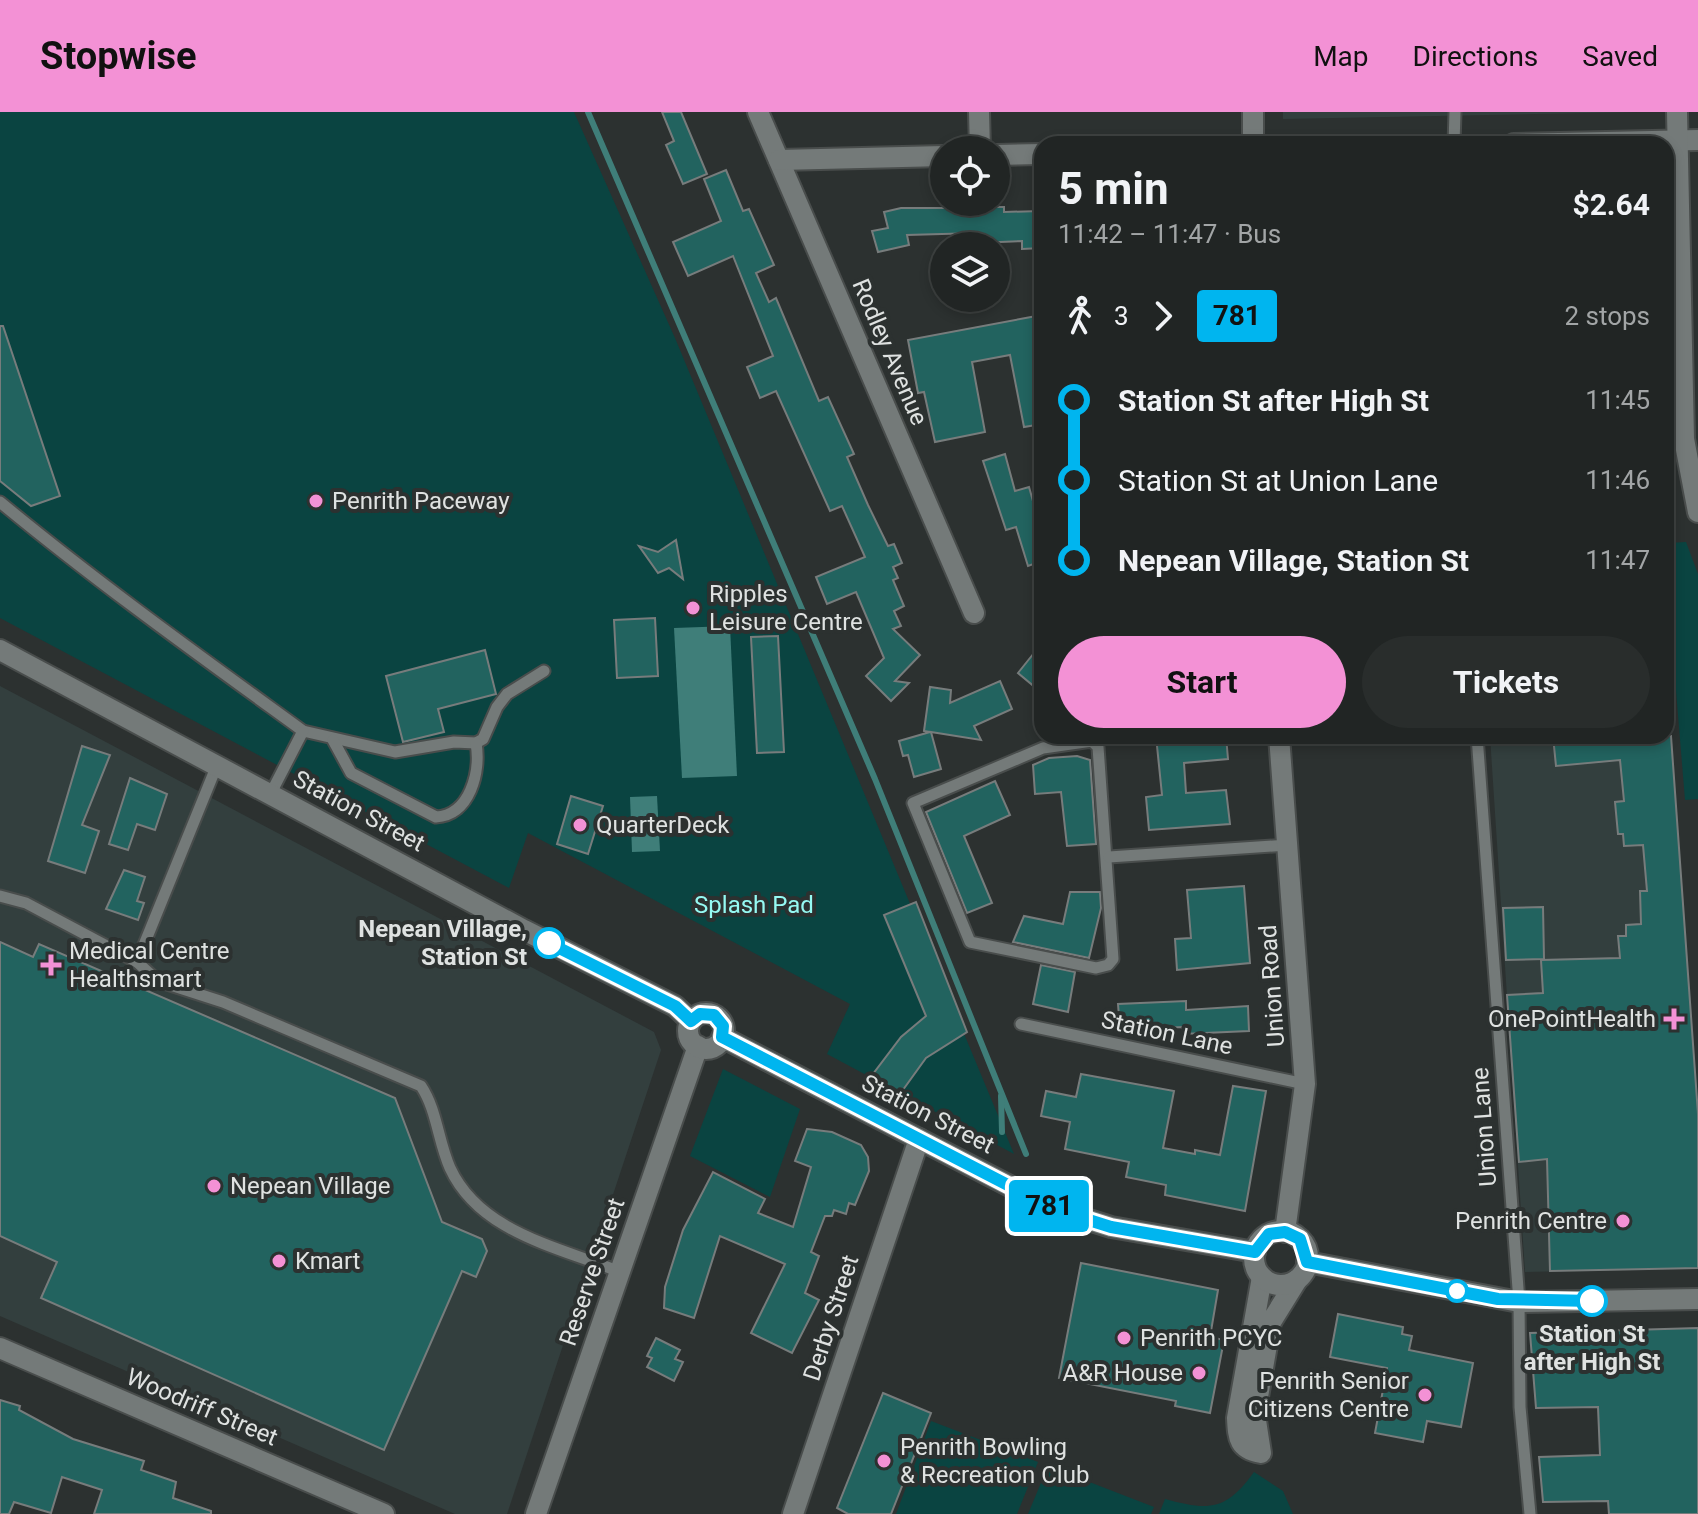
<!DOCTYPE html>
<meta charset="utf-8">
<style>
body{margin:0;font-family:Roboto,sans-serif;background:#292d2c;color:#f1f3f6;height:100vh;display:flex;flex-direction:column;font-size:30px;white-space:nowrap}
*{box-sizing:border-box;margin:0}
p{font-size:26px;color:#a2a5a6}
.icon{flex:none;width:44px;height:44px;fill:none;stroke:currentColor;stroke-width:2;stroke-linecap:round;stroke-linejoin:round}
.map{position:relative;flex:1;overflow:hidden}
.details{position:absolute;left:1034px;top:24px;width:640px;height:608px;display:flex;flex-direction:column;background:#212524;border-radius:24px;box-shadow:0 4px 12px #0003,0 0 0 2px #3e4241}
.details>*{flex:none}
.badge{padding:0 16px;border-radius:6px;font-size:28px;line-height:52px}
.tools{position:absolute;left:930px;top:24px;display:grid;gap:16px}
.tools a{display:grid;place-items:center;width:80px;height:80px;border-radius:50%;background:#212524;box-shadow:0 4px 12px #0003,0 0 0 2px #3e4241;font-size:40px}
.map>.badge{position:absolute;translate:-50% -50%;box-shadow:0 0 0 4px #fff}
.legs{display:flex;align-items:center;gap:12px;height:88px;padding:0 24px;font-size:26px}
.legs p{margin-inline-start:auto}
.headline{display:flex;align-items:center;justify-content:space-between;height:136px;padding:0 24px}
h1{font-size:44px;font-weight:700;line-height:60px}
.action{display:flex;gap:16px;margin-top:auto;padding:16px 24px}
.action a{flex:1;height:92px;border-radius:48px;background:#f391d5;color:#111;font-size:32px;font-weight:700;line-height:92px;text-align:center}
.action a+a{background:#292d2c;color:#f1f3f6}
ul{padding:0 24px;list-style:none}
li{display:flex;align-items:center;gap:28px;height:80px;font-size:30px}
li i{display:grid;place-items:center;width:12px;height:100%;margin:0 10px;background:currentColor}
li i::after{content:'';width:20px;height:20px;margin:-10px;border:6px solid;border-radius:50%;background:#212524}
li p{margin-inline-start:auto}
li:first-child i{background:linear-gradient(#0000 50%,currentColor 0)}
li:last-child i{background:linear-gradient(currentColor 50%,#0000 0)}
header{display:flex;align-items:center;gap:48px;box-sizing:border-box;height:112px;padding:0 40px;background:#f391d5;color:#111}
header strong{font-size:38px}
nav{display:flex;gap:44px;margin-inline-start:auto;font-size:28px}
.map>svg:first-child{display:block}
.built{fill:#333f3e}
.green{fill:#0a4441}
.water{fill:#3f7e79}
.lines{fill:none;stroke-linecap:round;stroke-linejoin:round}
.stream{stroke:#3f7e79;stroke-width:6}
.building{fill:#22635f;stroke:#777c7c;stroke-width:2}
.service-casing{stroke:#494d4c;stroke-width:15}
.minor-casing{stroke:#494d4c;stroke-width:24}
.tertiary-casing{stroke:#494d4c;stroke-width:24}
.secondary-casing{stroke:#494d4c;stroke-width:24}
.service{stroke:#747a79;stroke-width:11}
.minor{stroke:#747a79;stroke-width:20}
.tertiary{stroke:#747a79;stroke-width:20}
.secondary{stroke:#747a79;stroke-width:20}
.line-1-casing{stroke:#fff;stroke-width:18}
.line-1{stroke:#00b5ef;stroke-width:12}
.poi-dot{fill:#f391d5;stroke:#2c3130;stroke-width:3}
.stop-1-dot{fill:#fff;stroke:#00b5ef;stroke-width:4}
.labels{text-anchor:middle;stroke-width:8;stroke-linejoin:round;paint-order:stroke}
.street-label{font-size:24px;fill:#dfe2e1;stroke:#2c3130}
.poi-label{font-size:24px;fill:#dfe2e1;stroke:#2c3130;text-anchor:start}
.park-label{font-size:24px;fill:#95f9f2;stroke:#2c3130}
.stop-label{font-size:24px;font-weight:bold;fill:#dfe2e1;stroke:#2c3130;text-anchor:end}
</style>
<header>
<strong>Stopwise</strong>
<nav><a>Map</a><a>Directions</a><a>Saved</a></nav>
</header>
<div class="map">
<svg width="1698" height="1402" viewBox="0 0 1698 1402">
<rect width="100%" height="100%" fill="#2c3130"/>
<!-- built -->
<g class="built">
<polygon points="1283,0 1638,0 1283,7"/>
<polygon points="1666,558 1698,1002 1698,1156 1525,1160 1490,624 1666,624"/>
<polygon points="0,574 654,920 661,938 507,1402 455,1402 0,1204"/>
</g>
<!-- green -->
<g class="green">
<polygon points="0,0 574,0 675,226 1014,1042 827,942 850,892 528,721 509,776 0,506"/>
<polygon points="1686,430 1698,462 1698,687 1685,688 1673,542 1669,431"/>
<polygon points="723,957 800,997 770,1085 690,1044"/>
<polygon points="931,1309 1038,1350 1017,1402 896,1402"/>
<polygon points="1048,1354 1154,1395 1151,1402 1028,1402"/>
<path d="M1254,1360L1283,1379L1293,1402H1159L1165,1387C1209,1399 1226,1399 1254,1360Z"/>
</g>
<!-- water -->
<g class="water">
<polygon points="730,514 737,664 682,666 674,516"/>
<polygon points="657,684 660,739 632,740 630,685"/>
</g>
<g class="lines">
<!-- stream -->
<g class="stream">
<polyline points="588,0 875,667 1026,1042"/>
<polyline points="1001,984 1002,1020"/>
</g>
</g>
<!-- building -->
<g class="building">
<polygon points="662,0 681,0 707,62 683,72 666,33 674,29"/>
<polygon points="726,58 743,99 749,97 774,153 756,161 769,190 776,186 819,289 828,285 854,342 847,345 868,393 888,434 894,432 902,451 893,455 898,466 893,468 904,494 894,499 901,514 893,517 920,543 895,569 909,571 891,589 866,564 884,546 856,480 827,492 816,465 865,445 842,394 830,399 776,279 760,286 747,255 773,244 733,144 688,164 673,130 721,109 704,67"/>
<polygon points="994,91 994,95 1004,95 1004,100 1041,99 1042,136 1022,137 1022,129 977,131 977,121 907,123 909,133 878,140 872,119 888,116 884,100 901,96 976,96 976,92"/>
<polygon points="1042,203 1042,312 1024,315 1010,243 972,250 985,320 935,330 924,280 918,281 908,228"/>
<polygon points="0,214 3,214 60,384 31,394 0,369"/>
<polygon points="1005,342 1015,379 1029,375 1042,421 1042,449 1028,454 1016,415 1006,418 983,349"/>
<polygon points="676,428 683,467 669,456 658,461 639,434 658,440"/>
<polygon points="655,506 658,564 617,566 614,508"/>
<polygon points="778,524 784,640 757,641 751,525"/>
<polygon points="1042,531 1042,581 1018,561"/>
<polygon points="485,538 496,582 438,597 444,620 403,630 386,564"/>
<polygon points="1000,569 1012,597 974,614 981,628 931,620 941,657 914,665 908,643 903,644 899,629 930,620 924,619 930,575 951,578 950,591"/>
<polygon points="1156,624 1226,624 1228,647 1184,651 1186,681 1226,678 1230,712 1149,718 1146,685 1162,683"/>
<polygon points="1553,624 1671,624 1698,1002 1698,1156 1550,1159 1547,1047 1519,1050 1507,883 1543,881 1541,848 1620,846 1618,824 1626,824 1626,813 1641,812 1640,779 1647,779 1643,733 1624,734 1623,722 1618,722 1615,690 1624,689 1620,648 1556,654"/>
<polygon points="82,634 110,643 82,713 99,719 85,761 48,749"/>
<polygon points="1077,644 1090,648 1096,732 1067,734 1061,680 1035,682 1033,653 1049,646"/>
<polygon points="130,666 167,682 155,718 137,712 128,738 109,732"/>
<polygon points="995,669 1010,703 964,724 992,791 967,801 926,700"/>
<polygon points="571,684 603,694 588,742 557,732"/>
<polygon points="124,758 145,765 137,789 144,791 138,808 106,797"/>
<polygon points="1244,774 1250,851 1177,858 1175,827 1191,826 1187,778"/>
<polygon points="1070,780 1100,780 1101,796 1089,846 1013,830 1024,804 1063,812"/>
<polygon points="916,790 967,920 926,946 900,982 870,966 901,925 926,904 884,803"/>
<polygon points="1543,795 1544,847 1506,848 1503,796"/>
<polygon points="0,830 33,845 39,832 395,986 442,1110 482,1127 487,1139 476,1165 462,1159 384,1338 41,1186 57,1150 0,1124"/>
<polygon points="1041,853 1075,860 1068,900 1033,892"/>
<polygon points="1186,889 1186,898 1248,894 1249,919 1182,922 1182,915 1120,918 1118,892"/>
<polygon points="1081,962 1174,979 1163,1036 1195,1042 1195,1038 1220,1043 1233,974 1266,979 1245,1099 1165,1083 1166,1073 1126,1065 1129,1050 1065,1037 1070,1010 1041,1004 1046,979 1076,985"/>
<polygon points="807,1017 832,1020 861,1033 868,1045 869,1059 855,1093 849,1091 846,1102 834,1098 832,1104 825,1104 811,1140 819,1144 805,1181 819,1188 792,1241 751,1221 785,1152 720,1124 694,1206 664,1196 665,1175 683,1118 713,1060 765,1087 758,1101 793,1115 811,1055 795,1049"/>
<polygon points="1081,1151 1218,1178 1210,1225 1224,1228 1210,1301 1175,1294 1176,1289 1059,1266"/>
<polygon points="1338,1202 1403,1215 1402,1222 1412,1224 1409,1238 1473,1251 1461,1315 1427,1309 1423,1330 1375,1321 1387,1256 1330,1245"/>
<polygon points="1698,1216 1698,1402 1609,1402 1608,1389 1543,1390 1539,1345 1600,1343 1598,1295 1536,1296 1530,1221"/>
<polygon points="656,1226 680,1238 675,1247 683,1250 674,1269 647,1255 652,1246 647,1244"/>
<polygon points="883,1281 931,1301 891,1402 848,1402 837,1396"/>
<polygon points="0,1288 20,1294 19,1298 73,1327 144,1349 141,1358 176,1370 173,1386 211,1399 211,1402 94,1402 102,1378 62,1365 51,1401 14,1390 9,1402 0,1402"/>
</g>
<g class="lines">
<defs>
<g id="service">
<polyline points="1454,32 1455,0"/>
<path d="M0,390C98,471 200,544 303,619L395,640L454,630L476,631L483,627L497,595L507,582L544,559"/>
<polyline points="1477,624 1519,1190 1520,1295 1530,1402"/>
<path d="M333,628L351,661L436,705C470,703 481,660 476,631"/>
<polygon points="1092,629 1098,635 1113,847 1108,853 1096,856 970,830 913,691 1043,636"/>
<polyline points="271,681 303,619"/>
<polyline points="1109,745 1288,733"/>
<path d="M0,784L26,791L137,850L158,869L223,890L421,974C437,998 438,1029 450,1056C480,1121 559,1135 620,1160"/>
<polyline points="137,850 217,653"/>
<polyline points="1021,912 1305,972"/>
</g>
<g id="minor">
<polyline points="758,0 974,501"/>
<polyline points="979,0 980,38"/>
<polyline points="1253,0 1253,32"/>
<polyline points="1514,32 1698,28"/>
<polyline points="996,43 1042,42"/>
<polyline points="779,48 944,44"/>
<polyline points="1279,624 1305,972 1285,1120"/>
<path d="M1262,1165L1237,1306C1238,1327 1239,1337 1261,1341L1255,1302L1271,1210L1297,1168"/>
<polyline points="536,1402 698,934"/>
</g>
<g id="tertiary">
<polyline points="0,538 524,818 675,894 691,909"/>
<circle cx="706" cy="919" r="18"/>
<polyline points="722,925 1054,1097 1111,1115 1255,1140"/>
<circle cx="1281" cy="1146" r="27"/>
<polyline points="1307,1150 1519,1190 1698,1187"/>
<polyline points="0,1236 384,1402"/>
<polyline points="793,1402 919,1027"/>
</g>
<polyline id="secondary" points="1677,0 1684,327 1698,400"/>
</defs>
<!-- service casing -->
<use href="#service" class="service-casing"/>
<!-- minor casing -->
<use href="#minor" class="minor-casing"/>
<!-- tertiary casing -->
<use href="#tertiary" class="tertiary-casing"/>
<!-- secondary casing -->
<use href="#secondary" class="secondary-casing"/>
<!-- service -->
<use href="#service" class="service"/>
<!-- minor -->
<use href="#minor" class="minor"/>
<!-- tertiary -->
<use href="#tertiary" class="tertiary"/>
<!-- secondary -->
<use href="#secondary" class="secondary"/>
</g>
<g class="lines">
<defs>
<polyline id="line-1" points="549,831 675,894 691,909 700,902 714,903 723,914 722,925 1054,1097 1111,1115 1255,1140 1269,1122 1285,1120 1300,1127 1307,1150 1498,1187 1592,1189"/>
</defs>
<!-- line-1 casing -->
<use href="#line-1" class="line-1-casing"/>
<!-- line-1 -->
<use href="#line-1" class="line-1"/>
</g>
<!-- markers -->
<g class="poi-dot">
<circle cx="316" cy="389" r="8"/>
<circle cx="693" cy="496" r="8"/>
<circle cx="580" cy="713" r="8"/>
<path d="M47 841h8v8h8v8h-8v8h-8v-8h-8v-8h8z"/>
<path d="M1670 895h8v8h8v8h-8v8h-8v-8h-8v-8h8z"/>
<circle cx="214" cy="1074" r="8"/>
<circle cx="1623" cy="1109" r="8"/>
<circle cx="279" cy="1149" r="8"/>
<circle cx="1124" cy="1226" r="8"/>
<circle cx="1199" cy="1261" r="8"/>
<circle cx="1425" cy="1283" r="8"/>
<circle cx="884" cy="1349" r="8"/>
</g>
<g class="stop-1-dot">
<circle cx="549" cy="831" r="14"/>
<circle cx="1457" cy="1179" r="10"/>
<circle cx="1592" cy="1189" r="14"/>
</g>
<g class="labels">
<!-- street labels -->
<g class="street-label">
<text transform="translate(890 240) rotate(67)" y="8">Rodley Avenue</text>
<text transform="translate(359 699) rotate(28)" y="8">Station Street</text>
<text transform="translate(1272 874) rotate(-94)" y="8">Union Road</text>
<text transform="translate(1167 921) rotate(12)" y="8">Station Lane</text>
<text transform="translate(928 1002) rotate(27)" y="8">Station Street</text>
<text transform="translate(1484 1015) rotate(-94)" y="8">Union Lane</text>
<text transform="translate(592 1160) rotate(-71)" y="8">Reserve Street</text>
<text transform="translate(831 1206) rotate(-72)" y="8">Derby Street</text>
<text transform="translate(202 1295) rotate(23)" y="8">Woodriff Street</text>
</g>
<!-- poi labels -->
<g class="poi-label">
<text x="332" y="397">Penrith Paceway</text>
<text x="709" y="490">Ripples<tspan x="709" dy="28">Leisure Centre</tspan></text>
<text x="596" y="721">QuarterDeck</text>
<text x="69" y="847">Medical Centre<tspan x="69" dy="28">Healthsmart</tspan></text>
<text x="1656" y="915" text-anchor="end">OnePointHealth</text>
<text x="230" y="1082">Nepean Village</text>
<text x="1607" y="1117" text-anchor="end">Penrith Centre</text>
<text x="295" y="1157">Kmart</text>
<text x="1140" y="1234">Penrith PCYC</text>
<text x="1183" y="1269" text-anchor="end">A&amp;R House</text>
<text x="1409" y="1277" text-anchor="end">Penrith Senior<tspan x="1409" dy="28">Citizens Centre</tspan></text>
<text x="900" y="1343">Penrith Bowling<tspan x="900" dy="28">&amp; Recreation Club</tspan></text>
</g>
<!-- park labels -->
<g class="park-label">
<text x="754" y="801">Splash Pad</text>
</g>
<!-- stop labels -->
<g class="stop-label">
<text x="527" y="825">Nepean Village,<tspan x="527" dy="28">Station St</tspan></text>
<text x="1592" y="1230" text-anchor="middle">Station St<tspan x="1592" dy="28">after High St</tspan></text>
</g>
</g>
</svg>
<div class="tools">
<a><svg class="icon" aria-label="locate" viewBox="0 0 24 24"><circle cx="12" cy="12" r="6"/><path d="M12 2v4M12 18v4M2 12h4M18 12h4"/></svg></a>
<a><svg class="icon" aria-label="layers" viewBox="0 0 24 24"><path d="M12 4l9 5-9 5-9-5zM3 14l9 5 9-5"/></svg></a>
</div>
<b class="badge" style="left:1049px;top:1094px;background:#00b5ef;color:#111">781</b>
<section class="details">
<div class="headline"><div><h1>5 min</h1><p>11:42 – 11:47 · Bus</p></div><b>$2.64</b></div>
<div class="legs"><svg class="icon" aria-label="walk" viewBox="0 0 24 24"><circle cx="13" cy="4" r="2"/><path d="M13 8l-2 6 4 7M11 14l-3 7M7 12l3-4h3l4 4"/></svg>3<svg class="icon" aria-label="forward" viewBox="0 0 24 24"><path d="M9 5l7 7-7 7"/></svg><b class="badge" style="background:#00b5ef;color:#111">781</b><p>2 stops</p></div>
<ul>
<li><i style="color:#00b5ef"></i><b>Station St after High St</b><p>11:45</p></li>
<li><i style="color:#00b5ef"></i><span>Station St at Union Lane</span><p>11:46</p></li>
<li><i style="color:#00b5ef"></i><b>Nepean Village, Station St</b><p>11:47</p></li>
</ul>
<div class="action"><a>Start</a><a>Tickets</a></div>
</section>
</div>
